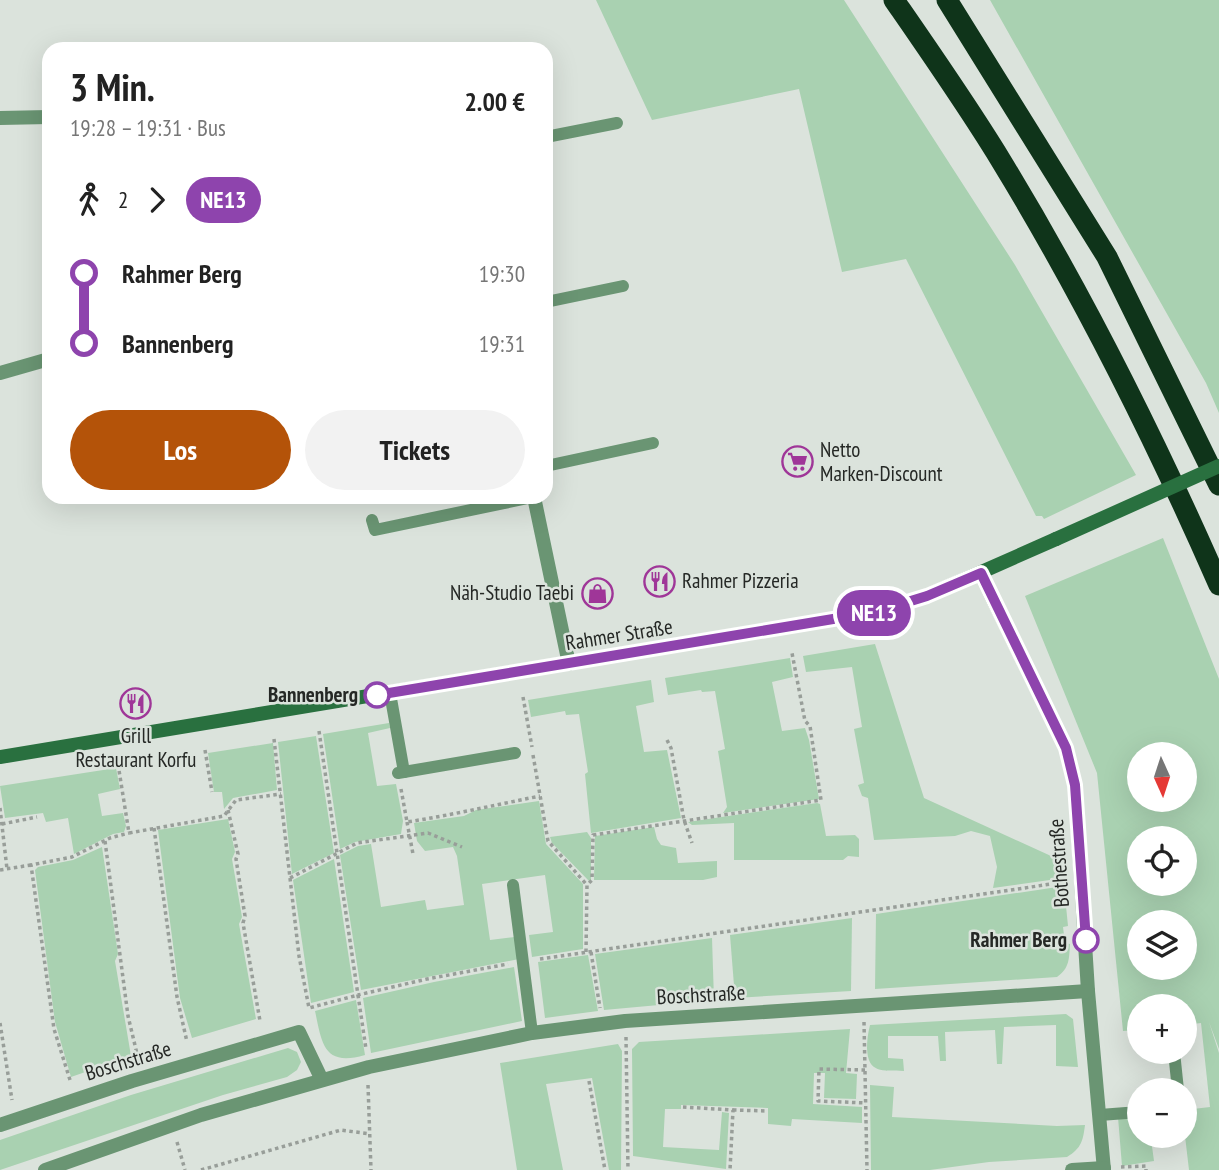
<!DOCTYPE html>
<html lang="de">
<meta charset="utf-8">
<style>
body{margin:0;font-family:"PT Sans Narrow",sans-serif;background:#f2f2f2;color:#222;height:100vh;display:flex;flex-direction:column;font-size:26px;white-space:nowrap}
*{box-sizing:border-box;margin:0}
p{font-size:23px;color:#767676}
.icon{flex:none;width:38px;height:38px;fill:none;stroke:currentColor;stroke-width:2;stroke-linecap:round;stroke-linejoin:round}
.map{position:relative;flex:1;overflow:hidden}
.drawer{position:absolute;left:42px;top:42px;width:511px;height:462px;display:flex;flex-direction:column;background:#fff;border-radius:21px;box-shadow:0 7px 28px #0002}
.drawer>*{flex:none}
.badge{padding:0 14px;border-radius:23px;font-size:24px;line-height:46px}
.needle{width:46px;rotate:177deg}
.tools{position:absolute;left:1127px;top:742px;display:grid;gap:14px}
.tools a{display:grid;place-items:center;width:70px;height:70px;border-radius:50%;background:#fff;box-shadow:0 7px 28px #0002;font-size:35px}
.map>.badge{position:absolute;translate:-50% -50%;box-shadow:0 0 0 4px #fff}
.legs{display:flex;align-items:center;gap:10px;height:77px;padding:0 28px;font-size:23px}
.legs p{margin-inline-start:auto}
.headline{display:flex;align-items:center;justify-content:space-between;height:119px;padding:0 28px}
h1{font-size:38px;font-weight:800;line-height:52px}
.button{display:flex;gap:14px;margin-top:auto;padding:14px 28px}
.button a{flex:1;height:80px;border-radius:42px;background:#b45309;color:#fff;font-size:28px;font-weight:800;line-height:80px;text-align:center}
.button a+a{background:#f2f2f2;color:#222}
ul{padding:0 28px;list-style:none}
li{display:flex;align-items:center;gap:24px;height:70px;font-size:26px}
li i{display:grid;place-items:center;width:10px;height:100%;margin:0 9px;background:currentColor}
li i::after{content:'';width:18px;height:18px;margin:-9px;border:5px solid;border-radius:50%;background:#fff}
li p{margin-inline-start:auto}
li:first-child i{background:linear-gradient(#0000 50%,currentColor 0)}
li:last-child i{background:linear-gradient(currentColor 50%,#0000 0)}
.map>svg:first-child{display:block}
.green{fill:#a9d1b1;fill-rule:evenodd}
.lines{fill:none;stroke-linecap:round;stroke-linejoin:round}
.path{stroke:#989e99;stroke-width:3.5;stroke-dasharray:3.5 3.5;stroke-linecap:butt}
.service{stroke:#6a9573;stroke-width:12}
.minor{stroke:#6a9573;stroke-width:14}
.secondary{stroke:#29703f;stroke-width:14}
.motorway{stroke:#0f341a;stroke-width:21}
.secondary-bridge{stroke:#29703f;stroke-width:14}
.line-1-casing{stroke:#fff;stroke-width:16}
.line-1{stroke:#8e44ad;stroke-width:10}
.stop-1-dot{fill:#fff;stroke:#8e44ad;stroke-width:3.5}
.labels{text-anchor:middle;stroke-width:5;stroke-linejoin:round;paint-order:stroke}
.poi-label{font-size:21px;fill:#252825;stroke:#dbe3dc;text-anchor:start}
.street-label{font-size:21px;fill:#252825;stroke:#dbe3dc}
.stop-label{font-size:21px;font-weight:bold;fill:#252825;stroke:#dbe3dc;text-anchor:end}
</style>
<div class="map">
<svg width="1219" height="1170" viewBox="0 0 1219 1170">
<rect width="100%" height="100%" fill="#dbe3dc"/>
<!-- green -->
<g class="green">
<polygon points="596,0 844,0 1015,265 1136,475 1044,519 1042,516 1036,516 906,259 842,272 799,89 652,120"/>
<polygon points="990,0 1219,0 1219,413 1206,383"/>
<path d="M1163,538L1219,679V1049L1209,1022L1219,1053V1170H1189L1185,1136V1110L1210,1107L1201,1023L1185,1025V1006H1139V1030L1123,1031L1097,773L1025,596ZM1139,754H1185V800H1139ZM1139,838H1185V884H1139ZM1139,922H1185V968H1139Z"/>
<polygon points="875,644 924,798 1062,861 1064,878 993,888 997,867 990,836 971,831 955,836 874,840 868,798 862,796 858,785 864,783 854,729 862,727 852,667 806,672 803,656"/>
<polygon points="790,658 793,677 772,682 782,731 805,728 809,740 819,799 723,813 727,807 718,751 725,749 715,691 702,692 701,690 668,695 665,678"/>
<polygon points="651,680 654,702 636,706 644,752 667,750 681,818 591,833 585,774 588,772 579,714 566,715 565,711 531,717 528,700"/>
<polygon points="389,723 390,728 368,733 377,786 396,784 403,821 401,834 355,842 340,849 323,734"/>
<polygon points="316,736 334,853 292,874 278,742"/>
<polygon points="273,743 277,790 233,798 224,809 222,792 214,792 208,753"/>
<polygon points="116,768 120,789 98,794 102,816 123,813 126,826 124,832 113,834 74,854 68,818 46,822 43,813 5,818 0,786"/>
<polygon points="539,801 546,844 583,884 583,949 532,957 529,935 553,932 545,875 482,884 490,940 515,937 519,959 361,990 340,855 358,846 371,844 381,907 425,900 427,910 464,905 457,856 453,847 425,851 417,841 414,823 464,816 476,810"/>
<polygon points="817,803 820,804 826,836 855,835 859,839 859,857 848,856 843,860 734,860 734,823 692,825 688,822"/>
<polygon points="228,819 235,852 232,859 242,917 239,924 256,1019 192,1038 180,998 158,830"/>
<polygon points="654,827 657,839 661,845 676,848 678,863 717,861 717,877 703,880 594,880 595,836"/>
<polygon points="587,832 591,838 591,880 589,881 552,843 550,837"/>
<polygon points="102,847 118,954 115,961 131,1056 71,1077 55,1022 35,870 38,867 73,860"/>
<polygon points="334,859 354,992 311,1003 293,880"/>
<path d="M1064,886L1068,926L1063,927L1065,943L1070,944C1069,958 1070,968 1057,977L875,989L876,914Z"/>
<polygon points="852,918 851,991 735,998 730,935"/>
<polygon points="712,938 714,1000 604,1010 595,954"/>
<polygon points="588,955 598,1011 545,1018 538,962"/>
<polygon points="514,967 522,1021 371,1053 363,998 434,982"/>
<path d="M356,1000L365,1055C323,1067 322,1043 315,1011Z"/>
<path d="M1066,1014L1073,1019L1078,1067L1056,1066V1025L1004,1027L1002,1064H997L995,1030L945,1032L946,1061H940L938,1036H888V1058L903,1059L904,1071C882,1070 868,1074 867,1048C867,1040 868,1033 870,1025Z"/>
<polygon points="850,1029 846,1073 857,1074 856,1099 824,1098 825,1073 814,1073 813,1104 862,1107 862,1123 792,1119 791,1126 768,1124 768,1108 681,1105 681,1109 665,1109 663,1147 719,1150 722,1112 729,1113 726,1169 633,1156 632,1049 639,1042"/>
<polygon points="618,1044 622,1051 621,1170 609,1170 592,1078 546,1084 563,1170 517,1170 500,1063"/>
<polygon points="288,1048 297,1052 301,1062 297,1070 287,1077 223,1095 0,1170 0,1140 131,1095"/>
<path d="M870,1085L894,1087L892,1117L1057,1126L1085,1125C1083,1140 1082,1148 1067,1157L989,1162L930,1170H871Z"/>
<polygon points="1139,1115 1139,1136 1172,1136 1151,1139 1154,1161 1122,1166 1118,1117"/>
</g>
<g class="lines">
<!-- path -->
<g class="path">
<polyline points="523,697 532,747"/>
<polyline points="319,731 358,995 427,979 508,964"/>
<polyline points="274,739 290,878 357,843 428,833 462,847"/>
<polyline points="667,740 671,748 684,820 692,843"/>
<polyline points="205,750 212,792"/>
<polyline points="533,755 548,841 587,885"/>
<polyline points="118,764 129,833 224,816 236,800 281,794"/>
<path d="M401,789L407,822C452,815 495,805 540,796"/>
<polyline points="0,808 7,869"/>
<polyline points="228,810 238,854 236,859 245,916 243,923 260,1021"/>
<polyline points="407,822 413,854"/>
<polyline points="2,824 37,817"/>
<polyline points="154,828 177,997 187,1042"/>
<polyline points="105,841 128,1016 138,1058"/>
<polyline points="0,870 31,865"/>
<polyline points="290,878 299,956 309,1008 358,995 366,1049"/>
<polyline points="586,952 587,885 592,880 593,835 821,800 810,726 805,721 792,653"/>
<polyline points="591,952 600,1008"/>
<polyline points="540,959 1065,882"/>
<polyline points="864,1022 867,1170"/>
<polyline points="0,1023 12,1100"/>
<polyline points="626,1037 628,1170"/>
<polyline points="865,1070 819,1069 818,1101 866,1103"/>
<polyline points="70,1080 54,1029 31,865 72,857 110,838 129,833"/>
<polyline points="589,1081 605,1170"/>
<polyline points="368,1085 371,1170"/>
<polyline points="683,1107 733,1110 730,1170"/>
<polyline points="733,1110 767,1111"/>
<polyline points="177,1142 185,1170"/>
<polyline points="1121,1167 1146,1166 1146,1170"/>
<polyline points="201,1170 341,1130 370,1134"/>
</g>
<!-- service -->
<g class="service">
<polyline points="546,137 617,123"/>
<polyline points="546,302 623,286"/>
<polyline points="546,466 653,443"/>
<polyline points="372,520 375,530 533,497"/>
<polyline points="390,693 404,772"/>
<polyline points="398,773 515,753"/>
<polyline points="513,885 532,1033"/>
<polyline points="1174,1052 1178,1090"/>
<polyline points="1100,1115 1139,1112"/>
</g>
<!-- minor -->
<g class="minor">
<polyline points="0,118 49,117"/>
<polyline points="0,373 49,359"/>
<polyline points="534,497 569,664"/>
<polyline points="980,573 1066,748 1075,785 1088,991 1104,1170"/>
<polyline points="0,1125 132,1081 299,1032 322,1080"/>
<polyline points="45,1170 201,1115 369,1067 532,1033 625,1021 1088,991"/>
<polyline points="1072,1170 1104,1168"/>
</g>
<!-- secondary -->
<polyline class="secondary" points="0,757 875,612 927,596 1056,539"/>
<!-- motorway -->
<g class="motorway">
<path d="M894,0C930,52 967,105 1000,159C1083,295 1155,439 1219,585"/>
<polyline points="947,0 1107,257 1219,485"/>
</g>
<!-- secondary-bridge -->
<polyline class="secondary-bridge" points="1056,539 1219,466"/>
</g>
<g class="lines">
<defs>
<polyline id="line-1" points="377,695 875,612 927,596 981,573 1066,748 1075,785 1086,940"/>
</defs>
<!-- line-1 casing -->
<use href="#line-1" class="line-1-casing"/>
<!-- line-1 -->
<use href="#line-1" class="line-1"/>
</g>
<!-- icons -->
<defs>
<symbol id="supermarket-ring" viewBox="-11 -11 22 22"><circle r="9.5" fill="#dbe3dc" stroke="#9f3698" stroke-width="1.5"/><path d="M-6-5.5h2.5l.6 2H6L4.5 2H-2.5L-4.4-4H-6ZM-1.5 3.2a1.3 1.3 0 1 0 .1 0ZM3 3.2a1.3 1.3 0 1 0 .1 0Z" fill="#9f3698"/></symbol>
<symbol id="restaurant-ring" viewBox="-11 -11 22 22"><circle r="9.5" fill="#dbe3dc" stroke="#9f3698" stroke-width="1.5"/><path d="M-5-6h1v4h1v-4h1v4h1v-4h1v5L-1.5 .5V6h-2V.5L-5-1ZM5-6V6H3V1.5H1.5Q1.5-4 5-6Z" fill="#9f3698"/></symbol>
<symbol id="shop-ring" viewBox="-11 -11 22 22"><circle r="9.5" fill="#dbe3dc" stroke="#9f3698" stroke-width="1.5"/><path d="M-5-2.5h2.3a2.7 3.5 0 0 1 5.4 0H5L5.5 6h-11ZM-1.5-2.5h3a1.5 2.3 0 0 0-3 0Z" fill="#9f3698"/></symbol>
</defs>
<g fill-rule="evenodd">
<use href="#supermarket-ring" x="780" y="444" width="35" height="35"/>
<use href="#restaurant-ring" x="642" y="564" width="35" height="35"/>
<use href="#shop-ring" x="580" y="576" width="35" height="35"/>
<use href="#restaurant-ring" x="118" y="686" width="35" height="35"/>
</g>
<!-- markers -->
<g class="stop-1-dot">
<circle cx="377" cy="695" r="12"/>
<circle cx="1086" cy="940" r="12"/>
</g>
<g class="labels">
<!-- poi labels -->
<g class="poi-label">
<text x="820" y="457">Netto<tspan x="820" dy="24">Marken-Discount</tspan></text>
<text x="682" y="588">Rahmer Pizzeria</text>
<text x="574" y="600" text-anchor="end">Näh-Studio Taebi</text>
<text x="136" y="743" text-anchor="middle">Grill<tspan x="136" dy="24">Restaurant Korfu</tspan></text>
</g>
<!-- street labels -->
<g class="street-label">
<text transform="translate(619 635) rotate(-9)" y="7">Rahmer Straße</text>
<text transform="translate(1059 863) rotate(-94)" y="7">Bothestraße</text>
<text transform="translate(701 995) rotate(-3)" y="7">Boschstraße</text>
<text transform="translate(128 1061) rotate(-17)" y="7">Boschstraße</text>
</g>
<!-- stop labels -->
<g class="stop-label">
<text x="358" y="702">Bannenberg</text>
<text x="1067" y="947">Rahmer Berg</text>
</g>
</g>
</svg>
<div class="tools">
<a><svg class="needle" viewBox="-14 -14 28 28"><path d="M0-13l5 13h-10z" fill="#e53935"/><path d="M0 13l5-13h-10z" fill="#767676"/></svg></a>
<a><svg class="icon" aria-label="locate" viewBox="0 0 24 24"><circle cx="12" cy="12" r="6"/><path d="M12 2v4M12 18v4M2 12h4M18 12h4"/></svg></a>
<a><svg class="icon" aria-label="layers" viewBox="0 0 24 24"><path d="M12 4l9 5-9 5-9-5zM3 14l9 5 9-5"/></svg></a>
<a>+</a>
<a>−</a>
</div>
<b class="badge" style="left:874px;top:613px;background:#8e44ad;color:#fff">NE13</b>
<section class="drawer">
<div class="headline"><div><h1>3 Min.</h1><p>19:28 – 19:31 · Bus</p></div><b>2.00 €</b></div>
<div class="legs"><svg class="icon" aria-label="walk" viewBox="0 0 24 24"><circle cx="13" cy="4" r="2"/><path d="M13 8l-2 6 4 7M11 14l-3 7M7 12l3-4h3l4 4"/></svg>2<svg class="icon" aria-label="forward" viewBox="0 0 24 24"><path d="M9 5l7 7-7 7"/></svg><b class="badge" style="background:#8e44ad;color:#fff">NE13</b></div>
<ul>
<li><i style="color:#8e44ad"></i><b>Rahmer Berg</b><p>19:30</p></li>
<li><i style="color:#8e44ad"></i><b>Bannenberg</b><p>19:31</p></li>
</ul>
<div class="button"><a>Los</a><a>Tickets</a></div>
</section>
</div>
